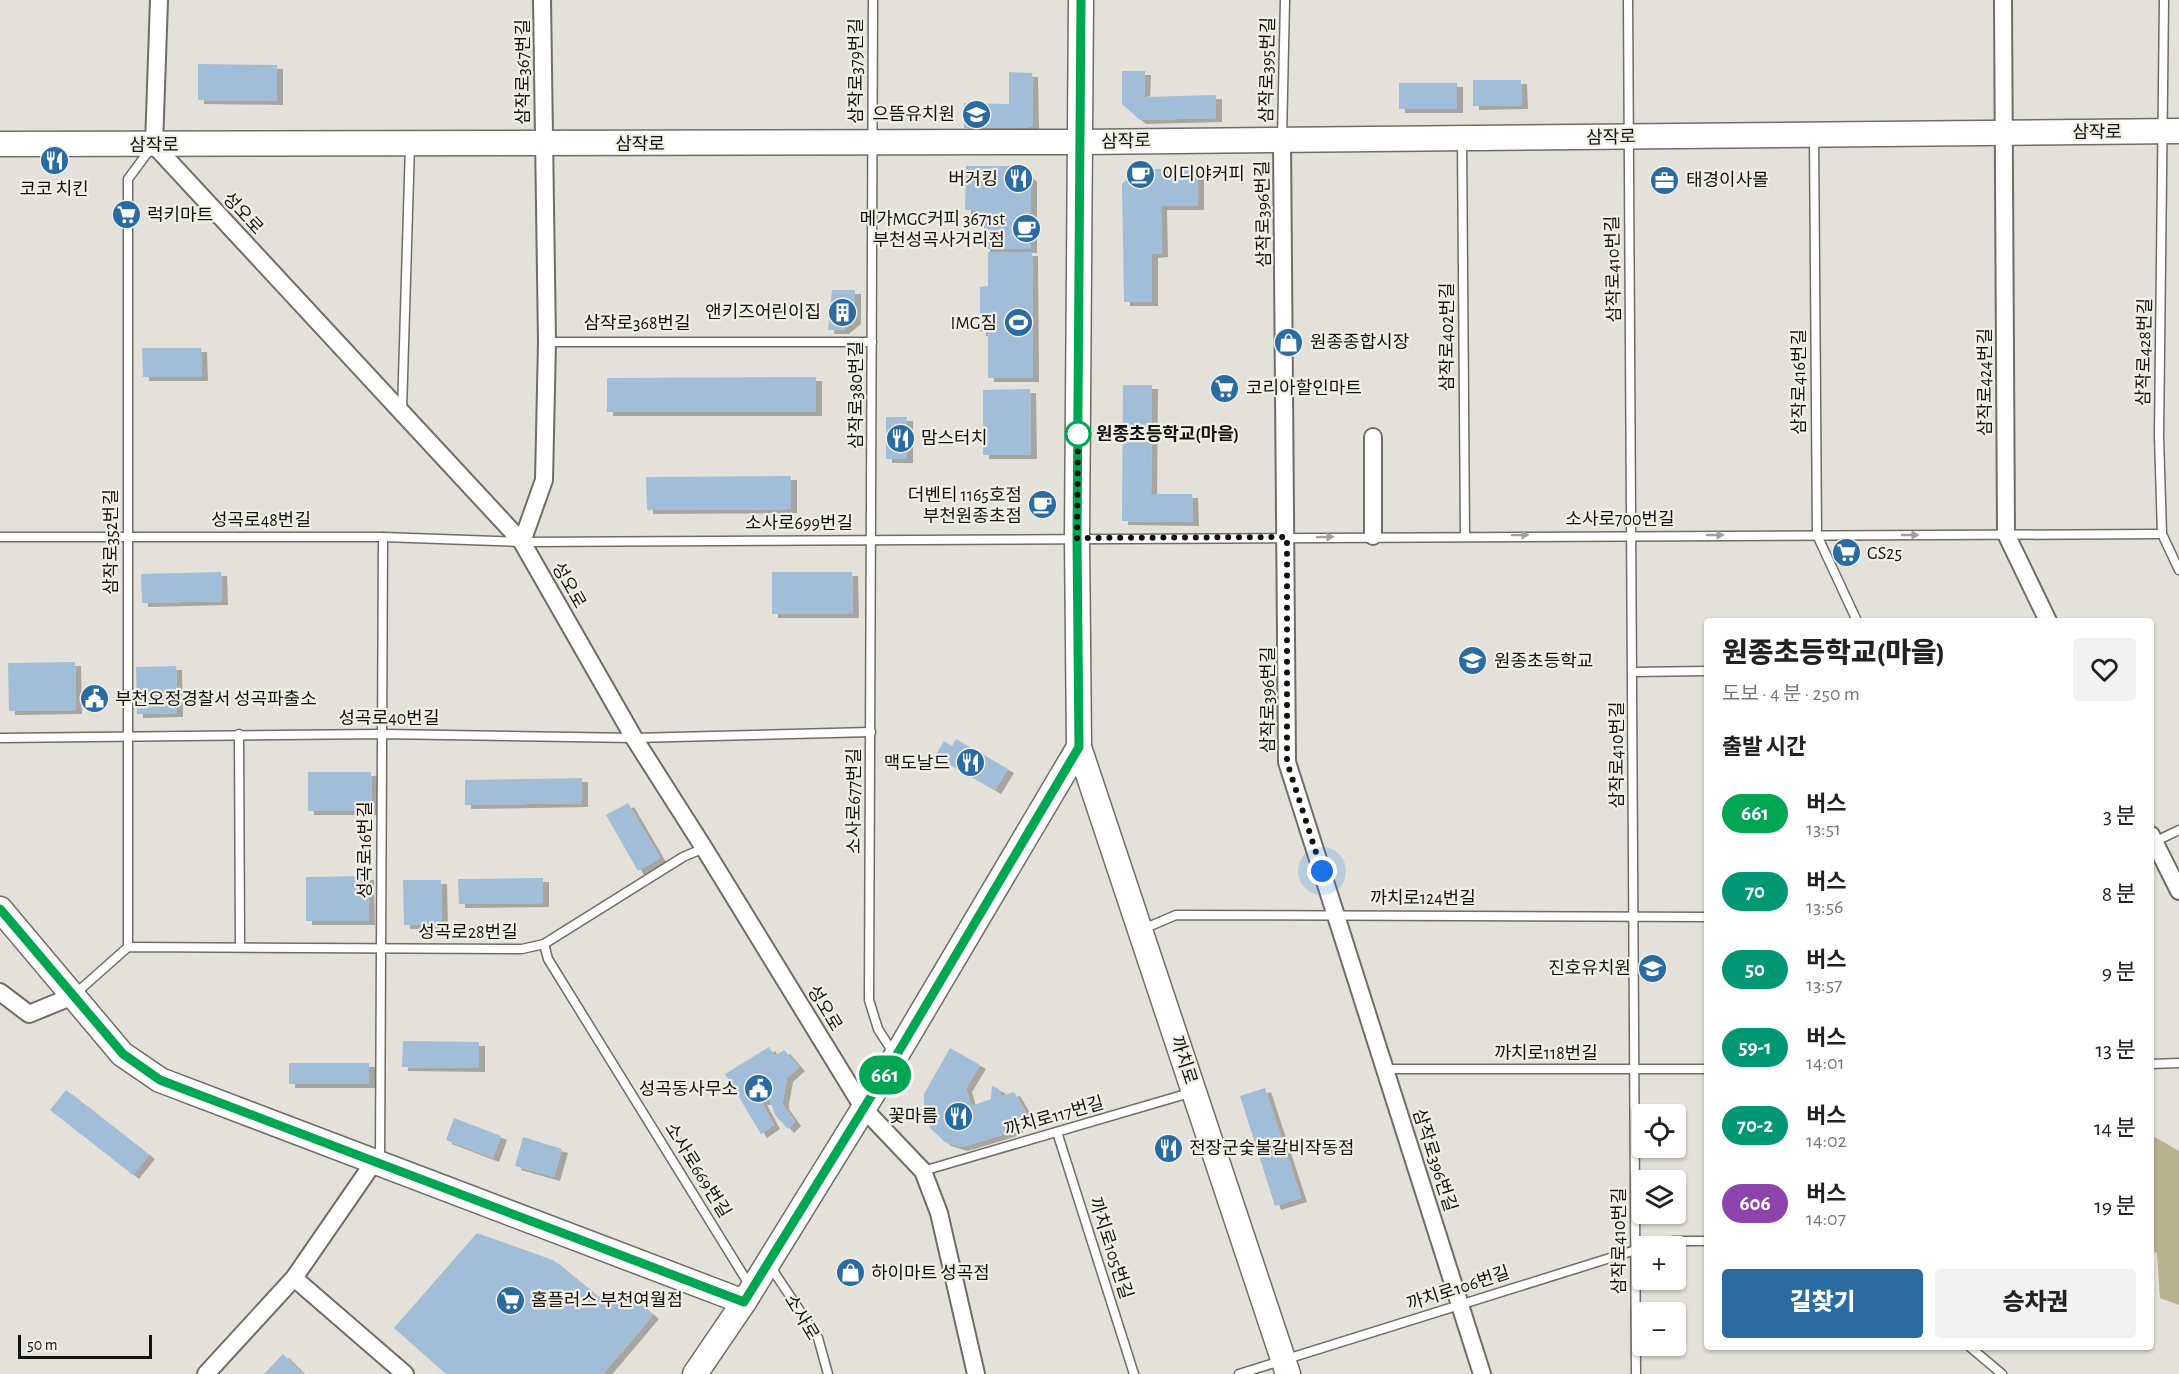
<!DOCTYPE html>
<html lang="ko">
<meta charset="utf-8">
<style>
body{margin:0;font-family:"Alegreya Sans","Noto Sans KR",sans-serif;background:#f2f2f2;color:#222;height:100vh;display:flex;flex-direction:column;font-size:22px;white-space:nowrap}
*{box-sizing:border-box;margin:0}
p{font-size:20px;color:#767676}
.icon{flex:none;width:33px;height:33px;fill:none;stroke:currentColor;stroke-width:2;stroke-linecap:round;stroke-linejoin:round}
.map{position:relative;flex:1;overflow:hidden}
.side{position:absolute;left:1704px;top:618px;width:450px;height:732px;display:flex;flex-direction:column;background:#fff;border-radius:6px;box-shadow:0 2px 4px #0004}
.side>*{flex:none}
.badge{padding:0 12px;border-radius:20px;font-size:21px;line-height:39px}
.buttons{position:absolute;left:1632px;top:1104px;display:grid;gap:12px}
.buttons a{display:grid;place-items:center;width:54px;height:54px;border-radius:6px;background:#fff;box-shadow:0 2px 4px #0004;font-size:30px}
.scale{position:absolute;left:18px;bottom:15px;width:134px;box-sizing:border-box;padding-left:6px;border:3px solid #12120f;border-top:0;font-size:16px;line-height:21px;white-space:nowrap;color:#12120f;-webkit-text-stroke:4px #f1efe6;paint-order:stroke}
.you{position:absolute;width:30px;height:30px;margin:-15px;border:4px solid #fff;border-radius:50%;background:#1a73e8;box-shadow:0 0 0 9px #1a73e833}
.map>.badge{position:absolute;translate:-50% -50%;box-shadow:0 0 0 3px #fff}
h2{padding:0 18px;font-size:22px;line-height:54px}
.round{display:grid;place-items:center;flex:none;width:63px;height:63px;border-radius:6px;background:#f2f2f2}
.overview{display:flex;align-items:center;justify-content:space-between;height:102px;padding:0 18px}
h1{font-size:28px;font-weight:800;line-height:45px}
.button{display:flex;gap:12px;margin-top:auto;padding:12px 18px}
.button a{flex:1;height:69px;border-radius:6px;background:#2a6ba1;color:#fff;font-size:24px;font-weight:800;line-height:69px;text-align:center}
.button a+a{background:#f2f2f2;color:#222}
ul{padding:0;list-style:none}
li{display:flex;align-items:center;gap:18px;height:78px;padding:0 18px}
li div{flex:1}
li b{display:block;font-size:22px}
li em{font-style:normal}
li .badge{min-width:66px;font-weight:700;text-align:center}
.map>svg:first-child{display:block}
.forest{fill:#bab18f}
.building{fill:#a2bdd7;filter:url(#shadow)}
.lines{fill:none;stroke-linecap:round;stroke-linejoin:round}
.lane-casing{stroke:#6f6d66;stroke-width:11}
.street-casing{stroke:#6f6d66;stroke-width:20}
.secondary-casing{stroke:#6f6d66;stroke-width:27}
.lane{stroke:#fff;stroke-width:8}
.street{stroke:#fff;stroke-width:16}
.secondary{stroke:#fff;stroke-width:24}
.oneway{fill:#a0a09f}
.line-casing{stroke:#fff;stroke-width:14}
.line{stroke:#00a651;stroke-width:9}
.walk{stroke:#12120f;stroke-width:6;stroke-dasharray:0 10.8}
.stop-dot{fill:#fff;stroke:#00a651;stroke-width:3}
.labels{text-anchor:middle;stroke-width:4.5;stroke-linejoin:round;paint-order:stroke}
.street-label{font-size:18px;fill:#12120f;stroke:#f1efe6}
.poi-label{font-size:18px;fill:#12120f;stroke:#f1efe6;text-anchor:start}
.stop-label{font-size:18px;font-weight:bold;fill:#12120f;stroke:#f1efe6;text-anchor:start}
</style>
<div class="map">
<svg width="2179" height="1374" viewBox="0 0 2179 1374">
<defs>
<filter id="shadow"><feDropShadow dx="6" dy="4" stdDeviation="0" flood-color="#0004"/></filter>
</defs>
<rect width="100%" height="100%" fill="#e3e1d9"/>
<!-- forest -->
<polygon class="forest" points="2151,1135 2179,1151 2179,1305 2160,1298 2157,1253 2151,1250"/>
<!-- building -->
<g class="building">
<polygon points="198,64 277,65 277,101 198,100"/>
<polygon points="1122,71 1145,71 1144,97 1216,95 1216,118 1140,120 1122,104"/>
<polygon points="1009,72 1032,73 1033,127 964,128 964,103 1009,104"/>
<polygon points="1473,80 1521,80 1522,105 1473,106"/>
<rect x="1399" y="83" width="58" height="26"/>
<polygon points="966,166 1020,166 1031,178 1031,249 984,249 984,216 976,216 976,210 965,210"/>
<polygon points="1137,169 1198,169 1198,206 1161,206 1162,253 1152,254 1152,302 1124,302 1122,184"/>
<polygon points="988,252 1032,252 1033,378 988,378 988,332 980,332 980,287 988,286"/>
<polygon points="832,290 855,290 855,320 843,330 828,330"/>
<polygon points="142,348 201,348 202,377 143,377"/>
<polygon points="816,377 816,412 607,412 607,378"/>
<polygon points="1123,385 1152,385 1151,494 1192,494 1193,522 1122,521"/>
<polygon points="1030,389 1031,455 983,455 983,390"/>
<rect x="886" y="417" width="21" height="42"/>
<polygon points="791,476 791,509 647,510 646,477"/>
<polygon points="221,572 222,601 142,603 141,574"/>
<polygon points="772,572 852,572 853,614 772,614"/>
<polygon points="75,662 76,710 9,711 8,663"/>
<polygon points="176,666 177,713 137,714 136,667"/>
<polygon points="956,739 1008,769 995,790 935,756 944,741 952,746"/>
<polygon points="308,772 371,772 372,811 308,811"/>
<polygon points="582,778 582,803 465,805 465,780"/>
<polygon points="628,803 660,858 638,871 606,815"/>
<polygon points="368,876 369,921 306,921 306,877"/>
<polygon points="543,878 543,903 459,904 458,879"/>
<polygon points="403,880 441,880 442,924 404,925"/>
<polygon points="403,1041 479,1042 479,1068 402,1067"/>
<polygon points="769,1047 775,1056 784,1050 799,1067 787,1078 783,1100 783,1105 795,1122 788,1129 775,1115 770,1101 761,1101 774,1125 761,1134 725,1074"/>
<polygon points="950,1048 980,1065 966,1088 971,1106 991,1099 992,1086 999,1089 1001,1096 1014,1092 1026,1112 1015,1131 962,1147 945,1142 930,1128 924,1113 924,1094"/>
<rect x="289" y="1063" width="80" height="21"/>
<polygon points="1265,1088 1301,1198 1275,1206 1240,1096"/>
<polygon points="66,1090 149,1155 133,1175 50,1110"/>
<polygon points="454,1118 501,1136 493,1158 446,1140"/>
<polygon points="523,1137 562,1149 554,1177 515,1166"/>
<polygon points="477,1233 553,1260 609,1306 628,1294 653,1315 603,1374 446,1374 394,1328"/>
<polygon points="283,1354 303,1374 264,1374"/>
</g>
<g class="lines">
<defs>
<g id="lane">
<polyline points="873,0 869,1000 878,1029 894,1054"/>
<polyline points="1628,0 1636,1374"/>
<polyline points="2164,0 2159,436 2162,534 2179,570"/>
<polyline points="1814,135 1817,535 1857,621"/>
<polyline points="1282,138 1285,0"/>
<polyline points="1462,139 1465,536"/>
<polyline points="547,342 872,342"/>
<polyline points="402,411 410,145"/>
<polyline points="0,537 383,537 522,542 2162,534"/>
<polyline points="1633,672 1707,671"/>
<polyline points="239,734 240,947"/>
<polyline points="0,738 382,734 634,738 871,732"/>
<polyline points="2154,842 2179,830"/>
<polyline points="1143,929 1176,915 1707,917"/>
<polyline points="544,944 548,959 750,1286"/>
<polyline points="128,947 128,179 151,148"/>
<polyline points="75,994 128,947 522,949 544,944 683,857 704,848"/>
<polyline points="2151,1064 2179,1063"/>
<polyline points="1385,1069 1707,1069"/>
<polyline points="1057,1132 1134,1374"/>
<polyline points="380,1160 383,537"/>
<polyline points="923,1171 1193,1092"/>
<polyline points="1647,1246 1674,1241 1707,1241"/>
<polyline points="770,1266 818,1338 828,1374"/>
<polyline points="1970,1347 2002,1374"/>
<polyline points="1239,1374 1642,1248"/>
</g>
<g id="street">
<polyline points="159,0 154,145 522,542 634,738 704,848 864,1109 923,1171 939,1213 976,1374"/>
<polyline points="2003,0 2006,534 2048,621"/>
<polyline points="1282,140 1287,762 1482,1374"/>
<polyline points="1373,437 1373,536"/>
<polyline points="522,542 544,480 547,342 542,0"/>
<polyline points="2151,835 2179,891"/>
<polyline points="0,992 29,1014 73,996"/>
<polyline points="294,1278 405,1374"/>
<polyline points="206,1374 294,1278 374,1162"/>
</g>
<g id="secondary">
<polyline points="0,144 1080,142 2179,131"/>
<polyline points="1079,747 1288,1374"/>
<polyline points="0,909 122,1054 160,1080 744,1302"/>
<polyline points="695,1374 744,1302 896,1056 1079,747 1077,538 1081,0"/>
</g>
</defs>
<!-- lane casing -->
<use href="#lane" class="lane-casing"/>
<!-- street casing -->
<use href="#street" class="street-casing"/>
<!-- secondary casing -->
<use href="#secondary" class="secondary-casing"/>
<!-- lane -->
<use href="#lane" class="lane"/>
<!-- street -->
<use href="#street" class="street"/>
<!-- secondary -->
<use href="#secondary" class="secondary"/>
</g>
<!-- one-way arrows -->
<defs><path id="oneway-solid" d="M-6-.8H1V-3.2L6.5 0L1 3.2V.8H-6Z" transform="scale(1.5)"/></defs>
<g class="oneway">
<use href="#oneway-solid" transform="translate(1520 535) rotate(-1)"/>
<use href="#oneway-solid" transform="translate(1715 535)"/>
<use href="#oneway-solid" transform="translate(1910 535)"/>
<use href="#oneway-solid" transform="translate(1325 537) rotate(-1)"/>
</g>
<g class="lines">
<defs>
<polyline id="line" points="0,909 123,1054 160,1080 744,1302 896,1056 1079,747 1077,538 1081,0"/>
</defs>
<!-- line casing -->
<use href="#line" class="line-casing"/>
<!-- line -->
<use href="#line" class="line"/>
<!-- walk -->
<polyline class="walk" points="1078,434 1078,432 1077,538 1287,537 1287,762 1322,871"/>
</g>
<!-- icons -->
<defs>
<symbol id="school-disc" viewBox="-11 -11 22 22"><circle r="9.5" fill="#2a6ba1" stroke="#f1efe6"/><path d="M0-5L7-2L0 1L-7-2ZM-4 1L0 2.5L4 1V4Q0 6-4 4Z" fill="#fff"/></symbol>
<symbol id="restaurant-disc" viewBox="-11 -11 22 22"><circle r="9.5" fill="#2a6ba1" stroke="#f1efe6"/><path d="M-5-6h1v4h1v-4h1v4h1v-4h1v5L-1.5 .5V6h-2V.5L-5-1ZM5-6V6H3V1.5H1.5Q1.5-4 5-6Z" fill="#fff"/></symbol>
<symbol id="cafe-disc" viewBox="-11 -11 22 22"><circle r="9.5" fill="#2a6ba1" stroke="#f1efe6"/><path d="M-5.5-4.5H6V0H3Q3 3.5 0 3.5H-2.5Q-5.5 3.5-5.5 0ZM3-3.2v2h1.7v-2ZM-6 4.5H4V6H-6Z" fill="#fff"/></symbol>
<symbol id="office-disc" viewBox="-11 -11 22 22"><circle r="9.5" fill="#2a6ba1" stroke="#f1efe6"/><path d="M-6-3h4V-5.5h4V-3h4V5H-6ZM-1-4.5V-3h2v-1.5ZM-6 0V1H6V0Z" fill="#fff"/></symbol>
<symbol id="supermarket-disc" viewBox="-11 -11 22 22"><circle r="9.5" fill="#2a6ba1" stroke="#f1efe6"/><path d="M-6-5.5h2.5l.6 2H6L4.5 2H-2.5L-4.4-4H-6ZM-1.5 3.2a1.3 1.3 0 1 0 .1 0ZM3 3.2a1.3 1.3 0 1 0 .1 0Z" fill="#fff"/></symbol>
<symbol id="building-disc" viewBox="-11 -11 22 22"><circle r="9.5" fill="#2a6ba1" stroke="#f1efe6"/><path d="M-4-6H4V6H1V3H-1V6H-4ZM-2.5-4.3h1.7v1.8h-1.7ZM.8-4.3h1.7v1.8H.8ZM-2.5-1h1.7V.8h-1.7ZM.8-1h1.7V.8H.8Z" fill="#fff"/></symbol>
<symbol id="stadium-disc" viewBox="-11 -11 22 22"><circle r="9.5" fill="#2a6ba1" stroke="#f1efe6"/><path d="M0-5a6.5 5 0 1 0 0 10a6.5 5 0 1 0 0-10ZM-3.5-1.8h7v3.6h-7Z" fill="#fff"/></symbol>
<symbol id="shop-disc" viewBox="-11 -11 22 22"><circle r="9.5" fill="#2a6ba1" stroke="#f1efe6"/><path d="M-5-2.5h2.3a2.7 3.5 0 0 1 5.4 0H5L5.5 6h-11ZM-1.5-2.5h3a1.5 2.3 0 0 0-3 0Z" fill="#fff"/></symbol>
<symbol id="civic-disc" viewBox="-11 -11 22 22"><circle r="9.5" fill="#2a6ba1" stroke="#f1efe6"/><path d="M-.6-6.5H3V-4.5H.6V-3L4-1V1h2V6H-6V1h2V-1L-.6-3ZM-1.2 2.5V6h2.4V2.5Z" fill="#fff"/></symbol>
</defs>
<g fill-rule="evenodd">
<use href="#school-disc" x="960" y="98" width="33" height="33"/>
<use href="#restaurant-disc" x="38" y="144" width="33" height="33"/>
<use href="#cafe-disc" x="1124" y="158" width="33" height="33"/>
<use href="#restaurant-disc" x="1002" y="162" width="33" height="33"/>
<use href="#office-disc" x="1648" y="164" width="33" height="33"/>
<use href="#supermarket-disc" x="110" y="198" width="33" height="33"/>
<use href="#cafe-disc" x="1010" y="212" width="33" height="33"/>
<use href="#building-disc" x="826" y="296" width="33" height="33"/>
<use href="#stadium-disc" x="1002" y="306" width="33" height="33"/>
<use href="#shop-disc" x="1272" y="326" width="33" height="33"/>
<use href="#supermarket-disc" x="1208" y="372" width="33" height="33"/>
<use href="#restaurant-disc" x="884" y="422" width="33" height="33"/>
<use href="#cafe-disc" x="1026" y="488" width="33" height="33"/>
<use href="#supermarket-disc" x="1830" y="536" width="33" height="33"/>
<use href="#school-disc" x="1456" y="644" width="33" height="33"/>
<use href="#civic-disc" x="78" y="682" width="33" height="33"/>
<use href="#restaurant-disc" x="954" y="746" width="33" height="33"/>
<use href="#school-disc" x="1636" y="952" width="33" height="33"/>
<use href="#civic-disc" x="742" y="1072" width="33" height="33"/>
<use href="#restaurant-disc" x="942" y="1100" width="33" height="33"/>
<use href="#restaurant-disc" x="1152" y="1132" width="33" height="33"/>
<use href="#shop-disc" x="834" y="1256" width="33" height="33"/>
<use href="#supermarket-disc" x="494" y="1284" width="33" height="33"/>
</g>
<!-- markers -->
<circle class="stop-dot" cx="1078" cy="434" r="12"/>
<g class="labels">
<!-- street labels -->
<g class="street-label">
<text transform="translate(1267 70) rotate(-89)" y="6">삼작로395번길</text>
<text transform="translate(856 71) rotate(-90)" y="6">삼작로379번길</text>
<text transform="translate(523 72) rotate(-90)" y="6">삼작로367번길</text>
<text x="2097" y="138">삼작로</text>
<text transform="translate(1611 137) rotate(-1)" y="6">삼작로</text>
<text transform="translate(1126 141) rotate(-1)" y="6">삼작로</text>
<text x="640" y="150">삼작로</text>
<text x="154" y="151">삼작로</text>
<text transform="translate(243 213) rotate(47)" y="6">성오로</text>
<text transform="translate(1263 214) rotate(-91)" y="6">삼작로396번길</text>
<text transform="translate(1613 269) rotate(-91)" y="6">삼작로410번길</text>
<text x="637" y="329">삼작로368번길</text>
<text transform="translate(1447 337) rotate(-90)" y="6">삼작로402번길</text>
<text transform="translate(2144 352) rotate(-89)" y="6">삼작로428번길</text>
<text transform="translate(1799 382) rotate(-90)" y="6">삼작로416번길</text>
<text transform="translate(1985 382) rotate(-90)" y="6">삼작로424번길</text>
<text transform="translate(856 395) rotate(-90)" y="6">삼작로380번길</text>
<text x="1620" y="525">소사로700번길</text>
<text x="261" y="526">성곡로48번길</text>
<text x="799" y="529">소사로699번길</text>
<text transform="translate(111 542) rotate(-90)" y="6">삼작로352번길</text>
<text transform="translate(569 585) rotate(60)" y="6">성오로</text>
<text transform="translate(1268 700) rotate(-90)" y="6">삼작로396번길</text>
<text x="389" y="724">성곡로40번길</text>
<text transform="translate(1617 755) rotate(-90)" y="6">삼작로410번길</text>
<text transform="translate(854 801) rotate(-90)" y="6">소사로677번길</text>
<text transform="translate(365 850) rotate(-90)" y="6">성곡로16번길</text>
<text x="1423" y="904">까치로124번길</text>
<text x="468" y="938">성곡로28번길</text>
<text transform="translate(825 1008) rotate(59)" y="6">성오로</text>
<text x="1546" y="1059">까치로118번길</text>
<text transform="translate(1184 1060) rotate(72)" y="6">까치로</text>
<text transform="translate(1054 1116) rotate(-16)" y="6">까치로117번길</text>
<text transform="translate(1435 1160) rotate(72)" y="6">삼작로396번길</text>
<text transform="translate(698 1170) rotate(58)" y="6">소사로669번길</text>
<text transform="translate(1619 1241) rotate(-90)" y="6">삼작로410번길</text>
<text transform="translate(1111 1248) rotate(72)" y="6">까치로105번길</text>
<text transform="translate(1458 1288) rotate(-18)" y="6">까치로106번길</text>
<text transform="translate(802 1317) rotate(59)" y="6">소사로</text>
</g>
<!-- poi labels -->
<g class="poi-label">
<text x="955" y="120" text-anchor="end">으뜸유치원</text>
<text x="1162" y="180">이디야커피</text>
<text x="998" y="185" text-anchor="end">버거킹</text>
<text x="1686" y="186">태경이사몰</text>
<text x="54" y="195" text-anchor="middle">코코 치킨</text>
<text x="147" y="221">럭키마트</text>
<text x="1005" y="225" text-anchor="end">메가MGC커피 3671st<tspan x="1005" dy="21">부천성곡사거리점</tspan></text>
<text x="821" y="318" text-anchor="end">앤키즈어린이집</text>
<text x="997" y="329" text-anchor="end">IMG짐</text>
<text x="1310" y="348">원종종합시장</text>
<text x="1246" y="394">코리아할인마트</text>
<text x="921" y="444">맘스터치</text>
<text x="1022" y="501" text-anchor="end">더벤티 1165호점<tspan x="1022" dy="21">부천원종초점</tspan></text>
<text x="1867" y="559">GS25</text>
<text x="1494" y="667">원종초등학교</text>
<text x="115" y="705">부천오정경찰서 성곡파출소</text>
<text x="950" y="769" text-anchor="end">맥도날드</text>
<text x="1631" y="974" text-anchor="end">진호유치원</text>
<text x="738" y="1095" text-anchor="end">성곡동사무소</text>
<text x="938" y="1122" text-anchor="end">꽃마름</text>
<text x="1189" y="1154">전장군숯불갈비작동점</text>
<text x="871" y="1279">하이마트 성곡점</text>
<text x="531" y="1306">홈플러스 부천여월점</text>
</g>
<!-- stop labels -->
<g class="stop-label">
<text x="1096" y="440">원종초등학교(마을)</text>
</g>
</g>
</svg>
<div class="buttons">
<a><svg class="icon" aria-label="locate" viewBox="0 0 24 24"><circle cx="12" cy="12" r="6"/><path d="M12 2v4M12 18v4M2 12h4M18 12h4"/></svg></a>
<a><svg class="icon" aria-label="layers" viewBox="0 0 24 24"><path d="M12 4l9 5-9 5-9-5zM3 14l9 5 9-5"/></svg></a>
<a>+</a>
<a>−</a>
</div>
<div class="scale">50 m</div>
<div class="you" style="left:1322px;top:871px"></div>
<b class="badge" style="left:885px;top:1075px;background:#00a651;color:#fff">661</b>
<section class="side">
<div class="overview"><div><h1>원종초등학교(마을)</h1><p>도보 · 4 분 · 250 m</p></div><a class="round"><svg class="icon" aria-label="heart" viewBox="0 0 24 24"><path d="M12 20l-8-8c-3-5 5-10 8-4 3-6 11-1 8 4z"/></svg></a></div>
<h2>출발 시간</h2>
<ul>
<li><span class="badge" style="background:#00a651;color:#fff">661</span><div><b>버스</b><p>13:51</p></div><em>3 분</em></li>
<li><span class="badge" style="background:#009775;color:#fff">70</span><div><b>버스</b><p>13:56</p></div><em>8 분</em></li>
<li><span class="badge" style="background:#009775;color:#fff">50</span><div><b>버스</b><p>13:57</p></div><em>9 분</em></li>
<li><span class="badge" style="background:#009775;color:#fff">59-1</span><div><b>버스</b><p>14:01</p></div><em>13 분</em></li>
<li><span class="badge" style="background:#009775;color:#fff">70-2</span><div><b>버스</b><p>14:02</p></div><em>14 분</em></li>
<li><span class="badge" style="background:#8e44ad;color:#fff">606</span><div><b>버스</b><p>14:07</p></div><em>19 분</em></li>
</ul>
<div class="button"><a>길찾기</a><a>승차권</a></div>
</section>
</div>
